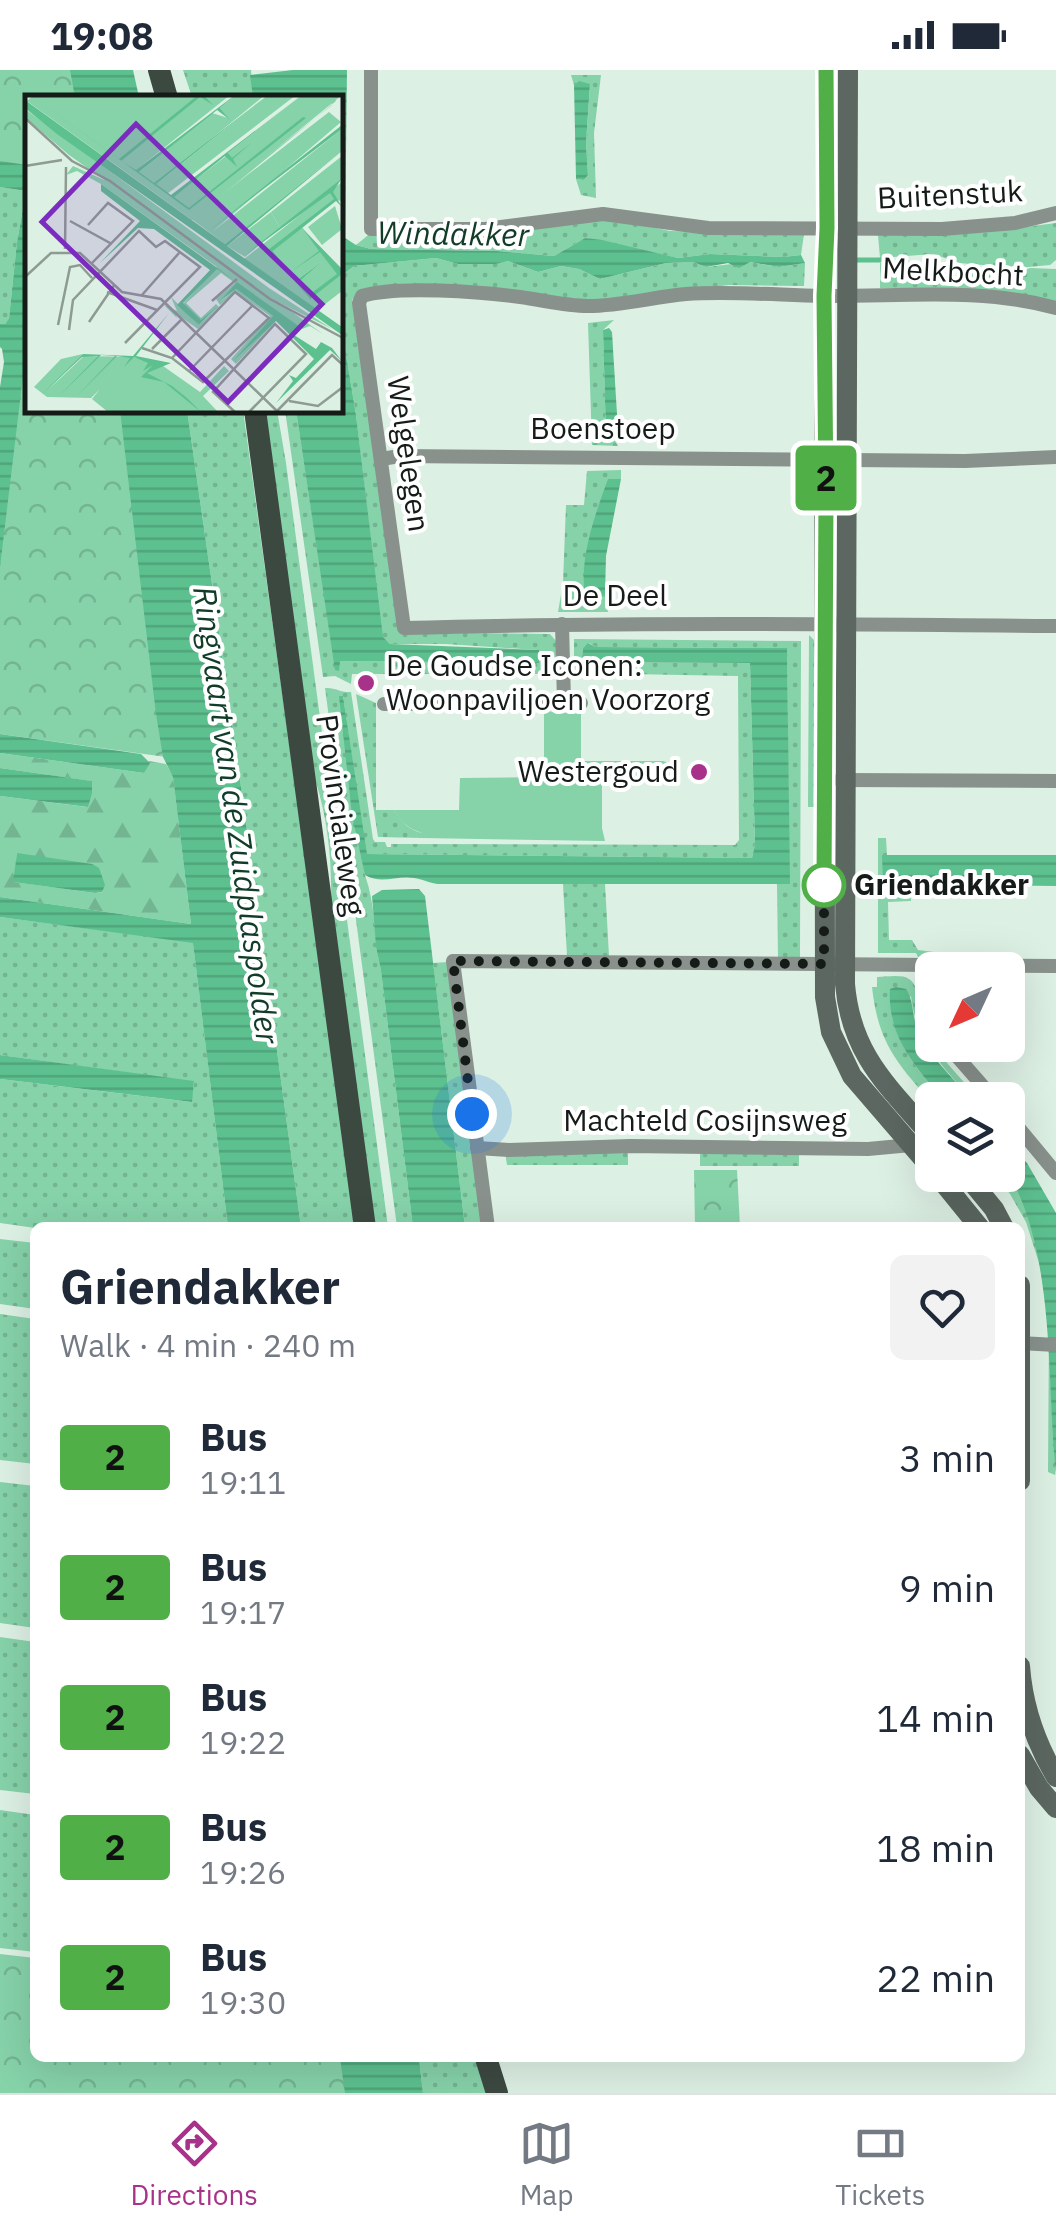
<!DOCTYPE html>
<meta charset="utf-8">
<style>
body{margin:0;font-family:"IBM Plex Sans",sans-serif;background:#f2f2f3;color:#1f2937;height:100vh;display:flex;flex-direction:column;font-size:38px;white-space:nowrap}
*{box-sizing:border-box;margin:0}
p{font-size:32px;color:#747a83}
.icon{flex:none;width:55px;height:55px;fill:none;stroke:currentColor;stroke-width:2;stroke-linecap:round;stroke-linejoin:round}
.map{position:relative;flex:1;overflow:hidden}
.drawer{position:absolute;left:30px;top:1152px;width:995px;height:840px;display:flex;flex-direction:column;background:#fff;border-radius:15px;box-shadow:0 10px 40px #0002}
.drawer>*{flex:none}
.badge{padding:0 20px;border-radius:8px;font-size:35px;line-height:65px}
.needle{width:65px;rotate:226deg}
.fabs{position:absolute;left:915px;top:882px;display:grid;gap:20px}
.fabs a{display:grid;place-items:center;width:110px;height:110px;border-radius:15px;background:#fff;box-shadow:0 10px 40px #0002;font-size:50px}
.you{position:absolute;width:50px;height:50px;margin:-25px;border:8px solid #fff;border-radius:50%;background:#1a73e8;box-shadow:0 0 0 15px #1a73e833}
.map>.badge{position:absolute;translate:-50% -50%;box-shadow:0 0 0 5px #fff}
.round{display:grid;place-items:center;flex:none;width:105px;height:105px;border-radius:15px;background:#f2f2f3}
.overview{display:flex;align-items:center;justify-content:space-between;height:170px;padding:0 30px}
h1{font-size:48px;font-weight:700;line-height:75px}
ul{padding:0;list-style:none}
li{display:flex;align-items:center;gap:30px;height:130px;padding:0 30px}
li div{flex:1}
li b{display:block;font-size:38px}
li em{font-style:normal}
li .badge{min-width:110px;font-weight:700;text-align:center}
.status{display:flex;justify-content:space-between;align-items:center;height:70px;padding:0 50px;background:#fff;direction:ltr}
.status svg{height:28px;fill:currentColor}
.tabs{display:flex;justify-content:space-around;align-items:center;height:140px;border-top:2px solid #e0e1e3;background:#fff;font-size:28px;color:#747a83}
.tabs a{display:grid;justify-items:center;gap:5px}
.tabs .active{color:#a8328a}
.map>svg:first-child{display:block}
.grass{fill:url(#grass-dots)}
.forest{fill:url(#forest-firs);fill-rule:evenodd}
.park{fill:url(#park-crowns)}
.garden{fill:#86d2a9}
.water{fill:url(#water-rules)}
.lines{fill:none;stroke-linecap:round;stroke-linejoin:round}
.stream{stroke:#5dc08f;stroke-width:5}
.street{stroke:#89918c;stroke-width:14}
.secondary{stroke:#5b6760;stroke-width:20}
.primary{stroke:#3c4941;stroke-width:22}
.line-casing{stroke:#fff;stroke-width:22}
.line{stroke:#50af46;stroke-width:15}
.walk{stroke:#151c18;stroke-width:10;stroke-dasharray:0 18}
.poi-dot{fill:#a8328a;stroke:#fff;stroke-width:4}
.stop-dot{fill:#fff;stroke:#50af46;stroke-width:5}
.labels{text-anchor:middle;stroke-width:8;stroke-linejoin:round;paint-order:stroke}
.street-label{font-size:30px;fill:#151c18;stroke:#fff}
.poi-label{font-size:30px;fill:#151c18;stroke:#fff;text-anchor:start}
.stop-label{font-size:30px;font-weight:bold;fill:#151c18;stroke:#fff;text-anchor:start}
.water-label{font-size:32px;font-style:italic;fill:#113c28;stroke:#fff}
.inset-road{fill:none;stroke:#8d9b92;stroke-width:2.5}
.view{fill:#7b2cbf;fill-opacity:0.15;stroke:#7b2cbf;stroke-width:5}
.inset-edge{fill:none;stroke:#151c18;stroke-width:5}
</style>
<div class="status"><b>19:08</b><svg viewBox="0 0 49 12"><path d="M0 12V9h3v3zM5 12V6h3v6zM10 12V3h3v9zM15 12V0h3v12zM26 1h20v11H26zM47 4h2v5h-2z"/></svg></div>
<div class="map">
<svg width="1056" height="2023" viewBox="0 0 1056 2023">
<defs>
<pattern id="grass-dots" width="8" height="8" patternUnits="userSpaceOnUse" patternTransform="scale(2.5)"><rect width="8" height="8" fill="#86d2a9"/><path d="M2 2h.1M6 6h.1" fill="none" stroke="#73b491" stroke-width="1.8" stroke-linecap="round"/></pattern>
<pattern id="forest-firs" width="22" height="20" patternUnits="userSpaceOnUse" patternTransform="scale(2.5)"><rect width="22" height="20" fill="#86d2a9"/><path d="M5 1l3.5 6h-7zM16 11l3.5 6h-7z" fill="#73b491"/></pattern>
<pattern id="park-crowns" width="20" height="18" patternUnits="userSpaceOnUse" patternTransform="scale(2.5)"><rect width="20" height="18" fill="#86d2a9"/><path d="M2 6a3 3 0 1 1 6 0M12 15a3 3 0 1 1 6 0" fill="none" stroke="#73b491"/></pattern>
<pattern id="water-rules" width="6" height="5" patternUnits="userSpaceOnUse" patternTransform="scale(2.5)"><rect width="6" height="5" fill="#5dc08f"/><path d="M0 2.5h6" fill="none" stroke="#50a47b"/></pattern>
</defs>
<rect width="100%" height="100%" fill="#ddf0e4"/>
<!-- grass -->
<g class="grass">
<polygon points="183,0 251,0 253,27 192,27"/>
<polygon points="571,5 601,5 594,63 596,128 581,125 576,109 584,110 588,105 586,73 590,15 579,12 574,15"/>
<polygon points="0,117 26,121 17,172 9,248 5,254 0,254"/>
<polygon points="606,147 670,161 804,164 801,185 783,187 710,184 678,188 585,168 554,186 497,181 371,179 356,175 372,162"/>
<polygon points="1056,153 1056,190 1050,195 1017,198 959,193 933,184 880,188 878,165 1000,160"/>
<polygon points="436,188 458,194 495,194 508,191 538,202 561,196 579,199 600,209 666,193 693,192 706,197 749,192 779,197 805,193 804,216 729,215 586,232 416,217 362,219 352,230 399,562 550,564 556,571 556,604 352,604 351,614 335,606 323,607 285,340 296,340 336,600 339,600 339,591 538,593 538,580 446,574 390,574 382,567 356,345 340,248 340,207 354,196"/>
<polygon points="906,191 977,201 1017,203 1030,198 1056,199 1056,234 951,220 880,218 880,193"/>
<polygon points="614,250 603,260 606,365 613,367 618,376 592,375 588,253"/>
<polygon points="187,340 243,340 356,1157 301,1157 239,702"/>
<path d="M264,340H277L286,393L388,1157H374L331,834C332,790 328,750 315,709Z"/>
<polygon points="621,400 621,409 608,409 596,533 605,525 608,542 558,542 563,513 566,435 584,435 587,401"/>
<polygon points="809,565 818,574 814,584 814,647 820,647 819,737 808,737"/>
<path d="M574,569L801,571L800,887H778L777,814H789L787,578L596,577L589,573L583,578L582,587L585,592L750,593L755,774L752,788L366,784L343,626H340L365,805C376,836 374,869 381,901L413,1157H397L325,618C335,617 341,623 351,622L373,769L375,772H385L387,777H391V774L735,775L739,770L738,606L574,603Z"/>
<path d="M356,624L376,633V740H394C402,753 408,759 422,763V768L378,767Z"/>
<polygon points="878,768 886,768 887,785 883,785 883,813 911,816 911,831 888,832 889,870 912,870 918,880 942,883 942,888 918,887 916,883 878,883"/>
<polygon points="563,814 605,814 609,886 567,886"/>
<polygon points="0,847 193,872 228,1157 35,1158 0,1153 0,1009 191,1032 194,1012 0,985"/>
<polygon points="448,892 482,1157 465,1157 433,893"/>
<path d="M877,907C886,907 902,904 909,909C921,916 917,943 922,954C935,983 959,1006 980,1030H972C943,996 916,972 911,926L892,947C903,985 919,1001 944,1030H932V1033C897,993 878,973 872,917H877Z"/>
<polygon points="505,1082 628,1082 628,1095 507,1095"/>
<rect x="700" y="1083" width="99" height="13"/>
<path d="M1008,1102C1056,1158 1056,1224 1055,1295C1055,1331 1055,1368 1055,1405L1048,1402L1049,1255L1040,1196L1026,1152L1010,1124L995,1105H1008Z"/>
<polygon points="0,1169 35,1173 35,1239 0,1234"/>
<polygon points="0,1244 35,1249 35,1394 0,1390"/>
<polygon points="0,1412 35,1416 35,1558 0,1553"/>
<polygon points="0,1567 35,1572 35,1724 0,1720"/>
<polygon points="0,1740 35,1745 35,1882 0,1878"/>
<polygon points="419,1988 477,1988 486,2023 423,2023"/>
</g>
<!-- forest -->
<path class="forest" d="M0,683L144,703L149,691L166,694L173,706L191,854L0,827V726L87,737L91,711L0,698ZM17,783L103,822L95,823L14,812Z"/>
<!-- park -->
<g class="park">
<polygon points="0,0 80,0 83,27 28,28 27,106 0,102"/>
<polygon points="27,182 28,340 123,340 166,687 0,664 0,402"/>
<polygon points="694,1100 737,1100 740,1157 695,1157"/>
<polygon points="0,1884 35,1888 35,1988 354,1988 359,2023 0,2023"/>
</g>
<!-- garden -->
<path class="garden" d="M544,641L581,644V691H663L675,695V709H602V758L605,771L422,768V763C408,758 401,753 394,740H459L460,708L544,707Z"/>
<!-- water -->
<g class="water">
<polygon points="70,0 133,0 139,27 75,27"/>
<polygon points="293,0 347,0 345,168 356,175 371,179 497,181 554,186 585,168 602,170 678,188 710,184 783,187 801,185 805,193 779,197 750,192 739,198 728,193 706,197 693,192 666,193 600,209 579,199 561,196 538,202 508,191 496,194 458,194 436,188 354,196 340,207 340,189 343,183 340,180 340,28 253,27 250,5"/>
<polygon points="579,11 590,14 586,73 588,105 584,110 576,109 574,15"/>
<polygon points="0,91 27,95 27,273 0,497 0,317 4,292 2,279 0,277 0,254 5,254 9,248 17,172 26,121 0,117"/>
<polygon points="340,248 356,345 383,567 390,574 539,580 539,593 340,591 339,601 335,600 296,340 340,340"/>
<polygon points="609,258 612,262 618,361 613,367 606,365 603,260"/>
<polygon points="120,340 187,340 239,702 301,1157 228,1157 193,873 0,847 0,827 191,854 173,707 163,687 156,644"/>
<path d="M608,409H621L606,486L605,525L595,533L587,534C576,495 595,445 608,409Z"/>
<path d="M588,573L596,577L787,578L790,814H438C429,813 422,809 414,808C396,805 382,815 365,805L352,745L339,626H343L367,784L752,788L755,774L750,593L585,592L582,587L583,578Z"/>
<polygon points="0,664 141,684 150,693 144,703 0,683"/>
<polygon points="0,698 92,711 92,723 88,737 0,726"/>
<polygon points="17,783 92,794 99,798 105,815 102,822 95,823 13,812"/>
<polygon points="882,785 1056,785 1056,816 883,814"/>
<polygon points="419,819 425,826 465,1157 413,1157 381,901 376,876 372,826 382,820"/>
<path d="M896,917L906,919C914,931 912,945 917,958C928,985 953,1008 972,1030H944C915,997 887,966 890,919Z"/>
<polygon points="0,985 194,1011 192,1032 0,1009"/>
<path d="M1008,1071L1027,1093L1056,1143V1405C1046,1304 1056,1187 1008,1102Z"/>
<polygon points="340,1988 419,1988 423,2023 345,2023"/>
</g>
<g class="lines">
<!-- stream -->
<polyline class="stream" points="855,190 885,190"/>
<!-- street -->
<g class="street">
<polyline points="371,0 371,159 485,159 603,144 708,158 942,159 1015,153 1056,143"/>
<path d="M1056,238C980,217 900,227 822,226C777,225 731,221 686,224C653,227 621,236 588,236C565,236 543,230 520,227C483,222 396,215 362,226L359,233L404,558C622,552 839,554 1056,556"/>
<polyline points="381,389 400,386 965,391 1056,387"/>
<polyline points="562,554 564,632"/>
<polyline points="384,634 581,633"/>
<polyline points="840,710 1056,711"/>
<polyline points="928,895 932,942"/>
<polyline points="947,975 995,1030"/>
<polyline points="1008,1045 1056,1103"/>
<polyline points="477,1078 509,1080 630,1076 868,1079 911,1075 916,1071"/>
<polyline points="488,1158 453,891 1056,896"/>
<polyline points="1020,1273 1056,1275"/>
</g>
<!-- secondary -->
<g class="secondary">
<polyline points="826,0 827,157 824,226 825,927 831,962 852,1006 932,1099"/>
<path d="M848,0L845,914C851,985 888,1016 932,1067"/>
<polyline points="937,1105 980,1158"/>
<polyline points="966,1105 994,1139 1004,1158"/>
<polyline points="1020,1215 1020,1411"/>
<path d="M1020,1596C1023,1637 1035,1672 1056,1707"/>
<polyline points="1020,1685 1039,1718 1056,1738"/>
</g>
<!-- primary -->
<g class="primary">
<polyline points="159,0 167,28"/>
<polyline points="255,340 365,1158"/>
<polyline points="486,1988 497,2023"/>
</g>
</g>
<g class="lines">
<defs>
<polyline id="line" points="824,816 826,422 824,226 827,158 826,0"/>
</defs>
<!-- line casing -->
<use href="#line" class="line-casing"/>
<!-- line -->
<use href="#line" class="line"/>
<!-- walk -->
<polyline class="walk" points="472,1044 453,891 824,894 824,815"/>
</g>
<!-- markers -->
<g class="poi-dot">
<circle cx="366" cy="613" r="10"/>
<circle cx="699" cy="702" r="10"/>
</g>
<circle class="stop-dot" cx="824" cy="815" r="20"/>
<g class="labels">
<!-- street labels -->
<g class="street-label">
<text transform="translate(950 125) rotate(-3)" y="10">Buitenstuk</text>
<text transform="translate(953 202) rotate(3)" y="10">Melkbocht</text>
<text x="603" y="369">Boenstoep</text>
<text transform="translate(408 384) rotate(82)" y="10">Welgelegen</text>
<text x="615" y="536">De Deel</text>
<text transform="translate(340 745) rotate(82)" y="10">Provincialeweg</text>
<text x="705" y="1061">Machteld Cosijnsweg</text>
</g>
<!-- poi labels -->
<g class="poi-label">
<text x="386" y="606">De Goudse Iconen:<tspan x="386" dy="34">Woonpaviljoen Voorzorg</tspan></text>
<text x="679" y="712" text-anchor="end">Westergoud</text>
</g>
<!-- stop labels -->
<g class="stop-label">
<text x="854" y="825">Griendakker</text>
</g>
<!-- water labels -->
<g class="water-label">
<text transform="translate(453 164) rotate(1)" y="11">Windakker</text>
<text transform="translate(236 745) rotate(82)" y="11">Ringvaart van de Zuidplaspolder</text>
</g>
</g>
<!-- overview -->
<g transform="translate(25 25)">
<rect width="318" height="318" fill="#ddf0e4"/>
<path d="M0,0L95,65L175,1L187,9L179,0H205L115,72L113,78L187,18L203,23L195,13L210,0H240L130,90L243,0H271L142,99L148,102L201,61L207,67L203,58L277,0H317L168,122L304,17L316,27L187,137L317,34V56L200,149ZM0,14L244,193L307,234L251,206L44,60L0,22ZM317,61V83L255,133L246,117ZM48,71L86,88L298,239L285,231L277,234L213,188L195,207L211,194L248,221L243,232L250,227L211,269L206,264L245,221L210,196L195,210L191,204L210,188L196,178L161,208L176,223L191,209L194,212L173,234L150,218L152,223L139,210L152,216L146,202L174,230L192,213L176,226L158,209L192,172L76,89L52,76L41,80ZM277,132L313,179L284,201L274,187L299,165L272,185L248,156ZM58,259L24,294L59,261L109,262L138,271L175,297L199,271L204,276L178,301L193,317H83L67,304L75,294L66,303L22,302L9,292L36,264Z" fill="#86d2a9"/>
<path d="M246,117L255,133L220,162L202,151Z" fill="#86d2a9"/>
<path d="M9,0H174L96,65L168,119L307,10L306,0L311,6L167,125L2,6ZM317,87V106L311,105L246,155L284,203L317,178V196L290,217L219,164Z" fill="#86d2a9"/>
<path d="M310,111L317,134L297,150L283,132Z" fill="#86d2a9"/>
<path d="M173,0H179L188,10L175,2L96,66L111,75L210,0L195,13L205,25L192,15L114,77L129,88L243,0L131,89L146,100L277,0L203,58L207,63L226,48L208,64L212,72L200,61L149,102L164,113L278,22L281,23L164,115L7,1L94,64ZM0,5L200,149L317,56L202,151L317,232V240L32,39L0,13ZM317,30V34L185,135L261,74ZM317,83L308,97L317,112L311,106L248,156L272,185L299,165L274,187L284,200L312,179L295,157L267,176L294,156L278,134L317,174V179L285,204L243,155L309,104L305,98L220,160ZM76,89L209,185L192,174L158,208L176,225L192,212L174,230L152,210L185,175L129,134L113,133L75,168L115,126L76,96ZM212,187L275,232L269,240L291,254L296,247L307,253L317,266L305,255L251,308L268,286L264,280L271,283L289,264L251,226L208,266L248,221L211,194L195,206ZM144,218L111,261L146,268L122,278L147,291L162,303L176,317L139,287L116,282L128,270L118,276L123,268L109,262L99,272L105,263L92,261L52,301L90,261L76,260L34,301L73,261L57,262L16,300L58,259L108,261Z" fill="#5dc08f"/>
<path class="inset-road" d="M0,23L47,66L85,86L245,204L318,243M0,71L37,65M45,126L85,148M63,130L83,108L108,126L67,168M40,154L41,72M0,182L26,158H55L97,197L136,204L253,317M82,197L132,215M117,200L154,158M187,206L212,184M64,227L90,189M33,230L45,172L55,170L67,183M44,235L48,205L114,136L131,152L140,146L175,172L100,248M117,253L147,263L178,287L244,223L210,197L147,263M127,254L157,224M165,275L228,210M264,306L293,311L318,292M202,309L265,244M210,317L188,297L250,229L281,259L224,317M251,317L307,260L318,270"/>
<path class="view" d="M111,29L297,209L203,307L17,127Z"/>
<rect width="318" height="318" class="inset-edge"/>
</g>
</svg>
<div class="fabs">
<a><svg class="needle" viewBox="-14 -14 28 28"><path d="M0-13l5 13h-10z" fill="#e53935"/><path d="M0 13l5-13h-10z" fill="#747a83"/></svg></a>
<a><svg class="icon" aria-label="layers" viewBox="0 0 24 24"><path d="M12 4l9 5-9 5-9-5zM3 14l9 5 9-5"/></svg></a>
</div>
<div class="you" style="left:472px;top:1044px"></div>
<b class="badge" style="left:826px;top:408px;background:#50af46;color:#111">2</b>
<section class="drawer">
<div class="overview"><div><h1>Griendakker</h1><p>Walk · 4 min · 240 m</p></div><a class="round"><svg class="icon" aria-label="heart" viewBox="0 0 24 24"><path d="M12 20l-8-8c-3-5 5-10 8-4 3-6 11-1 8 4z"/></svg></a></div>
<ul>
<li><span class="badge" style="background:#50af46;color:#111">2</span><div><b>Bus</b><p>19:11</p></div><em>3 min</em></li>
<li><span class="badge" style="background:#50af46;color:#111">2</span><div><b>Bus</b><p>19:17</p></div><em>9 min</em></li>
<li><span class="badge" style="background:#50af46;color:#111">2</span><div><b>Bus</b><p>19:22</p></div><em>14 min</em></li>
<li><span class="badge" style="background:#50af46;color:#111">2</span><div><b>Bus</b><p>19:26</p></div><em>18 min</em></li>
<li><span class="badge" style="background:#50af46;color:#111">2</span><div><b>Bus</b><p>19:30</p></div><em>22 min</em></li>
</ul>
</section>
</div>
<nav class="tabs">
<a class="active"><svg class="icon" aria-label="directions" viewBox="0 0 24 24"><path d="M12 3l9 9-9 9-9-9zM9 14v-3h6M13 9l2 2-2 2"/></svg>Directions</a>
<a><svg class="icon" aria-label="map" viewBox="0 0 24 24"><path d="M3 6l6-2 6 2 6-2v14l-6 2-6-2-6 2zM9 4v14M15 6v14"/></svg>Map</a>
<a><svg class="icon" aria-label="tickets" viewBox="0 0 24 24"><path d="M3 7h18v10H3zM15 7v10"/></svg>Tickets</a>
</nav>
